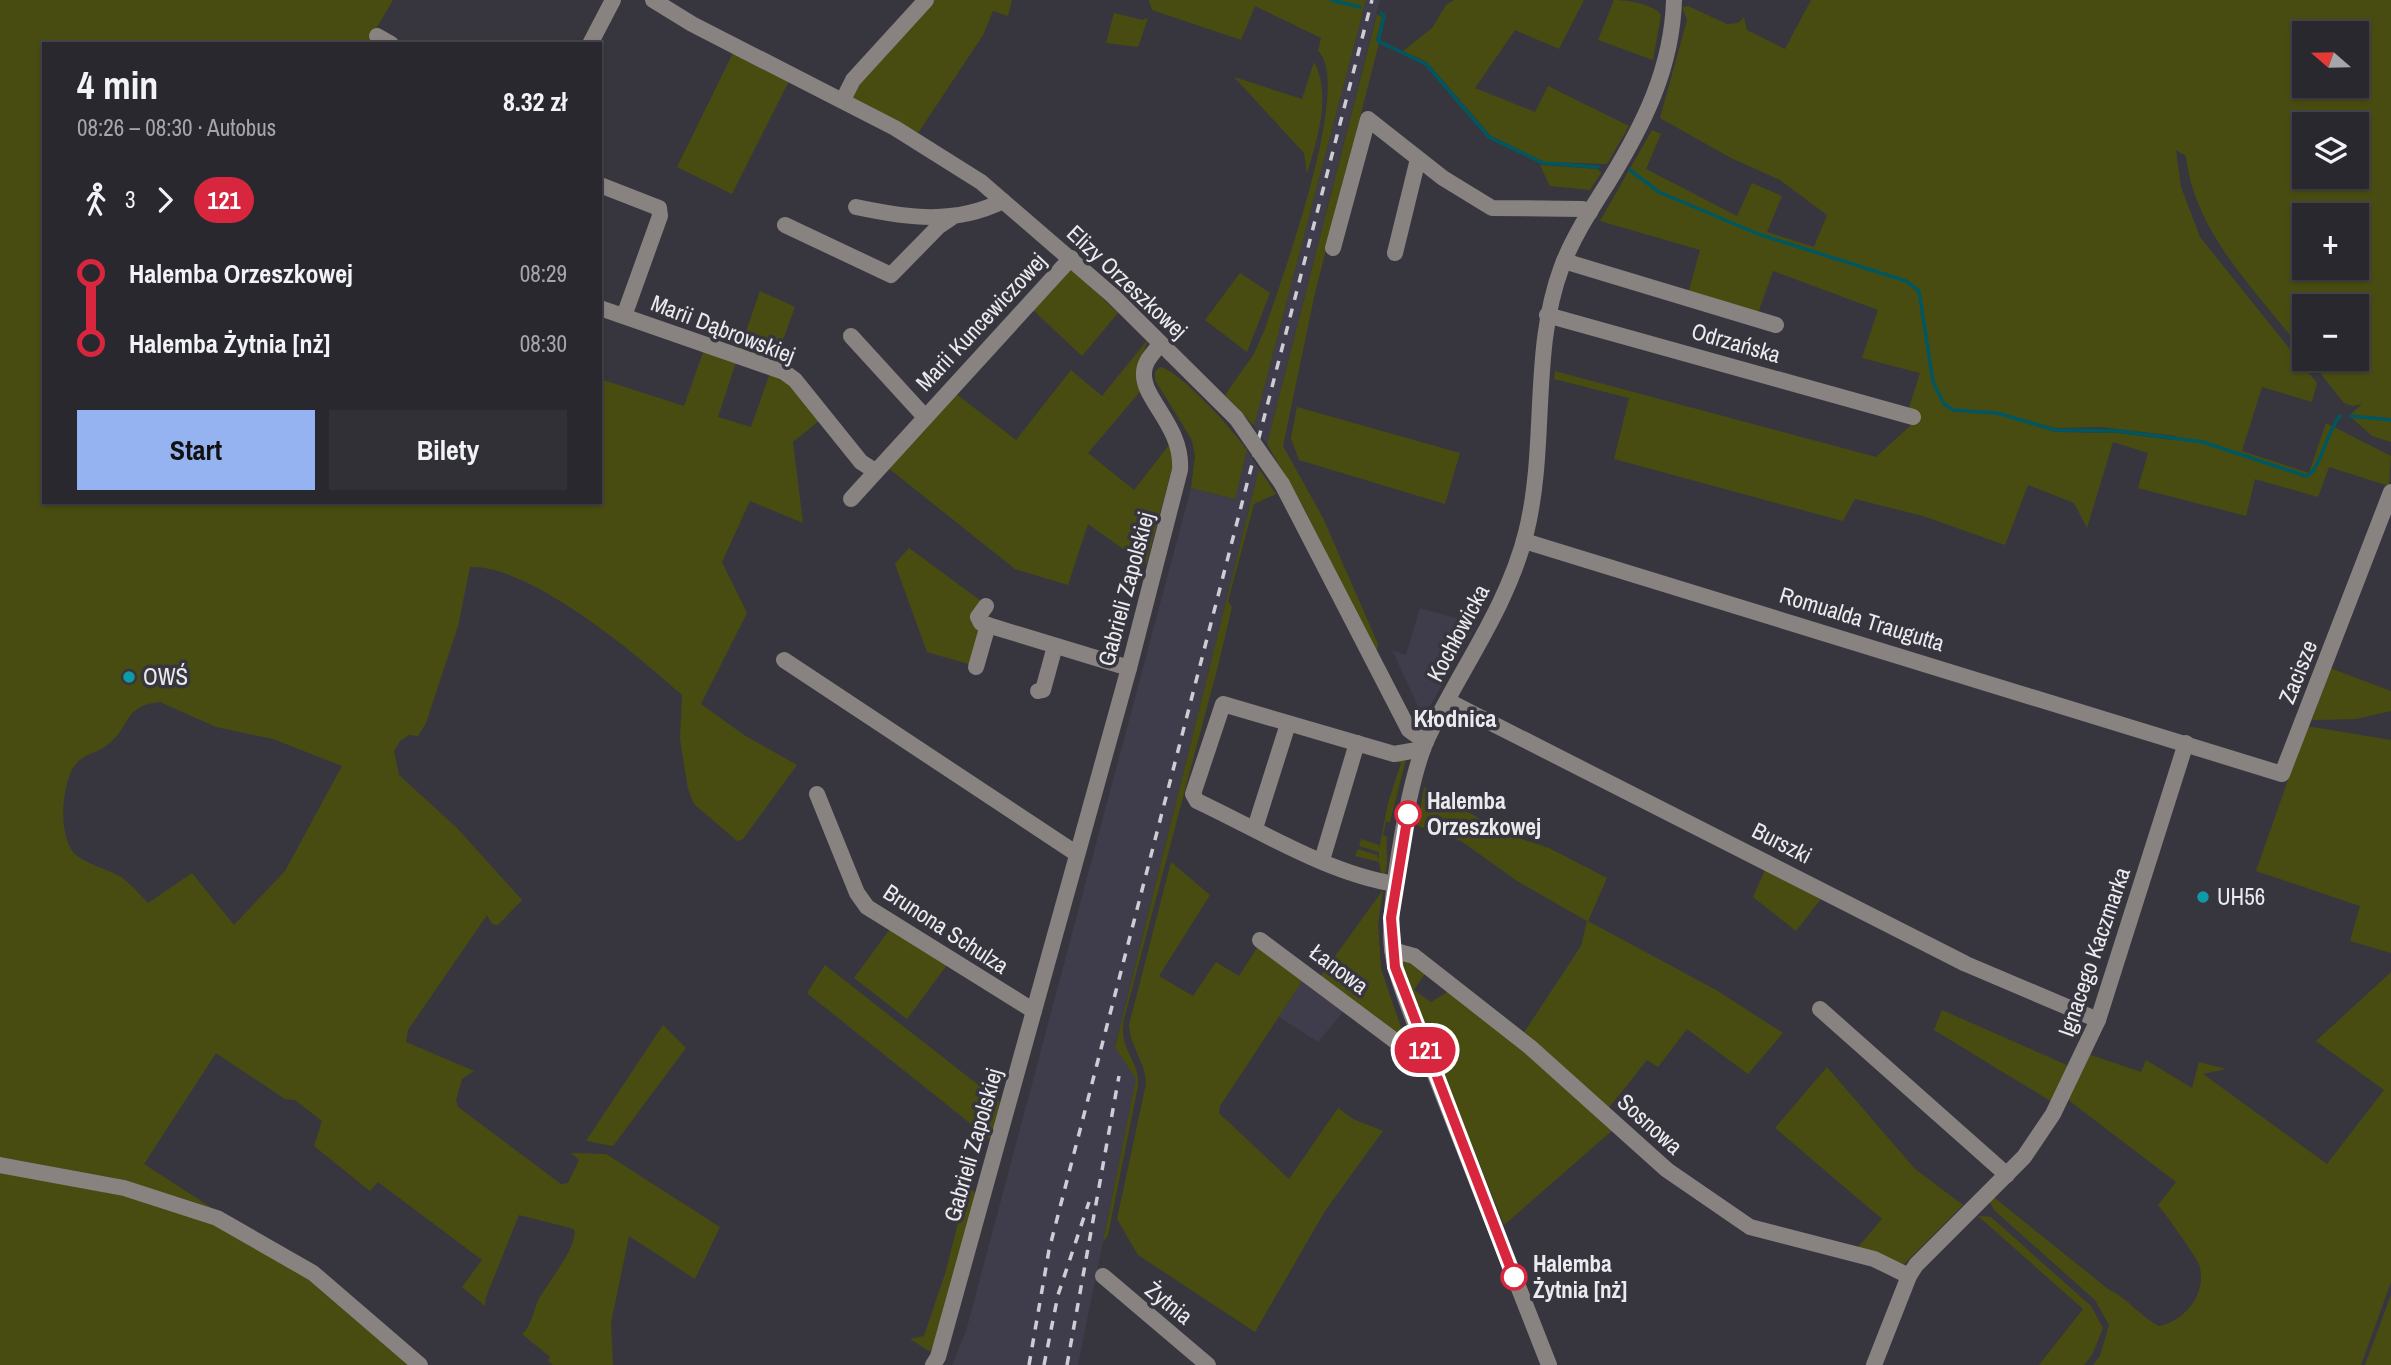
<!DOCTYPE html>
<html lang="pl">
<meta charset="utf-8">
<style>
body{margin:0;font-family:"Archivo Narrow",sans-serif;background:#313036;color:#f1f3f6;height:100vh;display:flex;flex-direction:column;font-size:26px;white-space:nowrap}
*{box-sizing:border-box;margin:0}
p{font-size:23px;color:#a5a6aa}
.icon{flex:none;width:38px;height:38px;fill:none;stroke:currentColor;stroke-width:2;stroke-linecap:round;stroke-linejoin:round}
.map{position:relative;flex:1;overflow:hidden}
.panel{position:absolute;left:42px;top:42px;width:560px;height:462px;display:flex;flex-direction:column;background:#29282e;border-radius:0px;box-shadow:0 2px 5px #0004,0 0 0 2px #45444a}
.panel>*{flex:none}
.badge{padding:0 14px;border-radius:23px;font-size:24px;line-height:46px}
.needle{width:46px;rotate:290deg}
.tools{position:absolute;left:2292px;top:21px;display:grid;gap:14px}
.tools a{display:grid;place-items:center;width:77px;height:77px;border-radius:0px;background:#29282e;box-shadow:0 2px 5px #0004,0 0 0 2px #45444a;font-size:35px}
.map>.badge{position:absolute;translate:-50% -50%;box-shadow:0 0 0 4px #fff}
.legs{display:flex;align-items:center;gap:10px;height:77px;padding:0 35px;font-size:23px}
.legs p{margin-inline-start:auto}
.summary{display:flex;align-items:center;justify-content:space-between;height:119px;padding:0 35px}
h1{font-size:38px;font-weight:700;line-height:52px}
.primary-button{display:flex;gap:14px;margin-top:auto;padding:14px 35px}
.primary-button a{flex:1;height:80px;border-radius:0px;background:#95b2f1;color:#111;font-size:28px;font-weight:700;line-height:80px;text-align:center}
.primary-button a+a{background:#313036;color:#f1f3f6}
ul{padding:0 35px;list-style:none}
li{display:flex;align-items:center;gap:24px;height:70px;font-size:26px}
li i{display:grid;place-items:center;width:10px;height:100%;margin:0 9px;background:currentColor}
li i::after{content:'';width:18px;height:18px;margin:-9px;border:5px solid;border-radius:50%;background:#29282e}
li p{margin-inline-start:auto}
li:first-child i{background:linear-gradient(#0000 50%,currentColor 0)}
li:last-child i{background:linear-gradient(currentColor 50%,#0000 0)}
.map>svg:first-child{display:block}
.built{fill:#3f3d4b}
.green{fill:#494c11;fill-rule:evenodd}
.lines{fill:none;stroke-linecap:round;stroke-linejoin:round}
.stream{stroke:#00575f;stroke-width:3.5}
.minor{stroke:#888381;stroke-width:16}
.rail{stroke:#cdcdd3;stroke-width:3.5;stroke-dasharray:9 9;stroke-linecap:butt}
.minor-bridge{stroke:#888381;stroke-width:16}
.line-1-casing{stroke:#fff;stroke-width:16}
.line-1{stroke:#d7263d;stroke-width:10}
.culture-dot{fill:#0f9aa8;stroke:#37363e;stroke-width:2.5}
.stop-1-dot{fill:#fff;stroke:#d7263d;stroke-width:3.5}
.labels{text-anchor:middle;stroke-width:7;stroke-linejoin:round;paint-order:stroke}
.street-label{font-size:23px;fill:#eaeaef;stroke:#37363e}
.poi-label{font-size:23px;fill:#eaeaef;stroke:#37363e;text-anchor:start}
.stop-label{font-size:23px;font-weight:bold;fill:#eaeaef;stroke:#37363e;text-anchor:start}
.neighbourhood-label{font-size:24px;font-weight:bold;fill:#eaeaef;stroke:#37363e}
</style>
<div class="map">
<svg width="2391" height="1365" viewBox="0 0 2391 1365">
<rect width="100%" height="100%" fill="#37363e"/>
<!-- built -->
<g class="built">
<polygon points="1366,0 1380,0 1267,444 1254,426"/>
<polygon points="1247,450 1259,469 1115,1046 1136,1079 1078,1365 952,1365 966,1331 1191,488 1234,499"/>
<polygon points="1420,608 1477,624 1427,711 1419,708 1392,650 1406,655"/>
<polygon points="1305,977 1347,1007 1318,1042 1279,1017"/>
</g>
<!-- green -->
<g class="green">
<path d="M0,0H393L367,44H44V502H600V379L684,406L704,350L736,362L718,417L751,427L770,373L785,379L819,421L793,442L803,523L750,501L722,562L747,613L701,704L744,735L797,765L743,839L737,841L694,804L688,789L680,739L682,695C638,655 529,564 470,567L458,626L426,723L418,736L409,735L400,741L394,751L399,775L457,828L522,900L498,925L492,924L487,915L408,1030L406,1042L474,1071L462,1079L456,1100L458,1107L561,1184L568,1183L579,1160L571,1153L606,1154L720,1227L695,1279L629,1236L611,1323L613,1365H553L548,1361L550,1357L522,1334C531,1327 533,1312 538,1301C546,1284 579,1247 574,1229L519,1215L486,1297L485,1306L462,1287L482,1260L378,1182L370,1191L314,1146L322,1121L295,1100L285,1099L216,1053L144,1164L212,1208C143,1184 72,1170 0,1157ZM160,702L216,727L273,739L342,766L285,871L234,925L192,873L148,903C139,894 131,884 121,877C107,869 90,865 77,856C57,840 61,784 75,765C82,755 96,753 106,746C132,728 121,706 160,702Z"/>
<polygon points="934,0 1012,0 1008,16 993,11 983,35 918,133 850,97 896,36"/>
<path d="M1149,0H1366L1254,426L1225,395L1254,354L1265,329C1280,283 1354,84 1318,51L1321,38L1255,6L1241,40L1152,10Z"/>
<polygon points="1454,0 1584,0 1559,49 1515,30 1475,88 1535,112 1548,86 1629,126 1607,164 1545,162 1491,136 1427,62 1403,51 1432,28 1446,5"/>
<path d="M1614,0C1628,0 1653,4 1661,15L1653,60L1598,40Z"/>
<path d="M1811,0H2391V418L2350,415L2362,404L2353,406L2344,403L2309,359H2357V306H2305V354C2259,294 2194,233 2186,156L2176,150L2181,187L2200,237L2317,383L2312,402L2262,387L2242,451L2309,473L2326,423L2391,456L2389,486L2329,467L2318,497L2255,479L2246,516L2138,488L2148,453L2113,442L2087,528L2074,503L2028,485L2005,545L1923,516L1855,499L1843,521L1614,459L1629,398L1554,379L1555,371L1876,457L1921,416L1908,411L1920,373L1862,358L1878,310L1773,271L1758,313L1688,294L1700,250L1600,221L1652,130L1661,134L1646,169L1737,216L1752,183L1782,196L1767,232L1814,247L1827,215L1780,180L1731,158L1660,118L1687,20L1682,7L1688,6L1727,24L1738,23L1744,17L1747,30L1785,49ZM2305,33H2357V86H2305ZM2305,124H2357V177H2305ZM2305,215H2357V268H2305ZM2020,418L2055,428L2101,427L2176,436L2173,440L2117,433L2055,432L2020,421Z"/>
<polygon points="1114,13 1142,20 1148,18 1138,47 1106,43"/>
<polygon points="1377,14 1382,17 1376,40 1379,43 1315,293 1283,446 1323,518 1378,644 1377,651 1372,648 1305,510 1267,444"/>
<polygon points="733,53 789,81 732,194 677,167"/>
<path d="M1314,62C1332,96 1317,139 1307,174L1304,153L1234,77L1302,99Z"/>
<polygon points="1540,165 1598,169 1601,173 1590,190 1550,186"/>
<polygon points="1070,267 1118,313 1082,356 1032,309"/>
<polygon points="1240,273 1270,293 1247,352 1205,320"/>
<polygon points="760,291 795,307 774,364 739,352"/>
<polygon points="1149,338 1137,368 1143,388 1088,453 1134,490 1169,445 1174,461 1146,565 1088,524 1068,585 1015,569 887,467 955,393 1016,440 1071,370 1102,396"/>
<path d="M1160,367C1178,369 1236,433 1247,450L1235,499L1191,488L1195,456L1192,440L1155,380V372Z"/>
<polygon points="1297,407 1460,453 1445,504 1299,460 1291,438"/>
<polygon points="2351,417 2391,421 2391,442 2372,436"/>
<path d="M1259,469L1276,494L1254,504L1228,601L1232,607L1218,666L1124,1019C1118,1051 1140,1059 1138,1086L1108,1235L1103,1242L1136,1079L1115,1047Z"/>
<polygon points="909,548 981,601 983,628 972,665 927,652 895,564"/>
<polygon points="2330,668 2391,691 2391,711 2356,719 2312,720"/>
<polygon points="2307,726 2391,740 2391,953 2350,941 2360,906 2256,871"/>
<path d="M1389,759H1406L1390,822H1386L1383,835L1387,837C1385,850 1391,868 1382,878L1379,862L1355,856L1358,849L1377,855L1379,861V852L1359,846L1361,839L1379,845V849L1388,803L1401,763Z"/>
<polygon points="1424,787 1507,834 1549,848 1607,878 1588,921 1716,990 1783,1033 1748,1074 1687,1029 1658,1067 1647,1060 1607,1110 1523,1034 1581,946 1587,921 1517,881 1461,841 1418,826"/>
<path d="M1171,862L1210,895L1159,976L1193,996L1216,962L1239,976L1260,943L1305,977L1220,1106L1219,1113L1289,1179L1338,1108L1353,1119L1383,1131L1325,1211L1255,1332L1138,1255L1117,1219L1146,1084C1146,1062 1130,1047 1129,1025Z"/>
<polygon points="1767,866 1824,895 1796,931 1753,897"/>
<polygon points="1383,890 1378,924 1381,969 1405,1039 1320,977"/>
<polygon points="890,929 947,965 907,1019 854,978"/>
<polygon points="1403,959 1427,971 1414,990 1431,1002 1451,990 1614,1129 1504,1225 1401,968"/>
<polygon points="825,965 1000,1102 991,1140 807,993"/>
<path d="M2391,972V1282L2361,1365H2093L2100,1356L2109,1325L2095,1300L1994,1210L1989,1201L1991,1195L2108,1289C2128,1298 2139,1316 2159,1326C2186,1321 2208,1292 2199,1264C2197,1258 2163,1210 2158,1205L2176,1182L2067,1099L2088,1054L2141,1072L2146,1060L2192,1088L2199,1062L2226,1069L2203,1074L2327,1164L2384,1090L2316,1041Z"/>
<polygon points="1942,1010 2069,1066 2052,1102 1934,1030"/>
<polygon points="663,1025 686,1048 613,1146 586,1141"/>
<polygon points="1827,1067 1915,1169 1963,1205 1904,1264 1858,1247 1882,1219 1775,1128"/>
<polygon points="0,1171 102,1189 216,1225 306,1277 409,1365 0,1365"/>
<polygon points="968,1184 977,1196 932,1349 929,1351 910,1339 924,1336 945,1274"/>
<polygon points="1978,1216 1991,1217 2091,1306 2103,1328 2092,1355 2084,1365 2039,1365 2083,1309"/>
<polygon points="2391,1295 2391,1365 2365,1365"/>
</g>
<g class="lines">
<!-- stream -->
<g class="stream">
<polyline points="1331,0 1360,7"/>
<polyline points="1381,13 1384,16 1378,41 1426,64 1489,137 1543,163 1598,167"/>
<path d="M1630,170L1659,192L1758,234L1906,281L1919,291L1933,382L1944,404L1953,410L1997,413L2055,430L2118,431L2203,442L2306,476C2320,473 2327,429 2340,416"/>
<polyline points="2351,416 2391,420"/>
</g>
<!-- minor -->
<g class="minor">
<polyline points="653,0 692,24 895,128 981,182 1113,296 1236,418"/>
<polyline points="377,36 391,44"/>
<polyline points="590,44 613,0"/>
<polyline points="843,100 853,80 926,0"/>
<polyline points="600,185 659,208 660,216 624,316"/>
<path d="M856,207C908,218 954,225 1003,201"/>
<polyline points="785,225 891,275 939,226 951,218"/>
<polyline points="1333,248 1368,119 1443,178 1492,208 1583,209 1590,212"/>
<polyline points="1395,253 1418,159"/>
<polyline points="1564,261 1776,325"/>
<polyline points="600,308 784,372 795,380 861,462 875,471"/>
<polyline points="1547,315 1913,417"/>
<polyline points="851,336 925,417"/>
<polyline points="1282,484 1409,730 1426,742"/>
<polyline points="851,499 1071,258"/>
<polyline points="1524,541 2282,774 2391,492"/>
<polyline points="986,606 978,617 981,623 1129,668"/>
<polyline points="784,660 1077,854"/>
<polyline points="976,667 988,625"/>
<polyline points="1038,691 1043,690 1055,646"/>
<polyline points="1448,701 1966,964 2098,1020"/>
<polyline points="817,794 857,893 867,907 1034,1011"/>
<polyline points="1255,828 1288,724"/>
<polyline points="1322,860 1357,743"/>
<path d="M1396,884C1329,874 1259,830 1197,801L1193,794L1223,704L1394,754L1423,749"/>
<polyline points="1260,940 1410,1052 1424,1049"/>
<polyline points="1392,950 1414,956 1530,1047 1667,1170 1750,1227 1874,1259 1909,1276"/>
<polyline points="1820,1009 2007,1175"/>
<polyline points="0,1165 124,1188 217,1218 313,1273 420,1365"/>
<polyline points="1103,1276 1208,1365"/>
<path d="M933,1365L938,1357L1129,668L1180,470C1183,426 1142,399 1144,373C1144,361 1154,353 1160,344"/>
<path d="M1549,1365L1412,1016C1404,994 1395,972 1392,949C1387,906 1409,777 1428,737C1461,668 1507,608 1526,533C1548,445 1530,351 1562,266C1574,235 1592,208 1609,181C1644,124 1672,68 1674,0"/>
<polyline points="1874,1365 1909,1276 1916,1265 2024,1157 2053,1114 2098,1020 2186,743"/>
</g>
<!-- rail -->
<g class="rail">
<polyline points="1029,1365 1049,1250 1372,0"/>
<polyline points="1044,1365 1058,1295 1089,1202"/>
<polyline points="1067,1365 1119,1076"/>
</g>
<!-- minor-bridge -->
<polyline class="minor-bridge" points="1236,418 1282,484"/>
</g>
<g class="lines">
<defs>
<polyline id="line-1" points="1408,814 1391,918 1395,967 1514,1277"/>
</defs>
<!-- line-1 casing -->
<use href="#line-1" class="line-1-casing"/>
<!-- line-1 -->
<use href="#line-1" class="line-1"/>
</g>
<!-- markers -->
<g class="culture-dot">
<circle cx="129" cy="677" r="7"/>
<circle cx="2203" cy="897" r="7"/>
</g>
<g class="stop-1-dot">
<circle cx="1408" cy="814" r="12"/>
<circle cx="1514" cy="1277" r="12"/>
</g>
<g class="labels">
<!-- street labels -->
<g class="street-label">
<text transform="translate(1127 282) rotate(43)" y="8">Elizy Orzeszkowej</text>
<text transform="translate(981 322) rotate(-47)" y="8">Marii Kuncewiczowej</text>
<text transform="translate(723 329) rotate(21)" y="8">Marii Dąbrowskiej</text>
<text transform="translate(1736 343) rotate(16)" y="8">Odrzańska</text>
<text transform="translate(1126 589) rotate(-75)" y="8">Gabrieli Zapolskiej</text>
<text transform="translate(1862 619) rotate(17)" y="8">Romualda Traugutta</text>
<text transform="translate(1458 633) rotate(-62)" y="8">Kochłowicka</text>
<text transform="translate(2298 672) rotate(-68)" y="8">Zacisze</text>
<text transform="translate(1782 843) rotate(27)" y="8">Burszki</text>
<text transform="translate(946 929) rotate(33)" y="8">Brunona Schulza</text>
<text transform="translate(2094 952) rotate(-71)" y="8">Ignacego Kaczmarka</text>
<text transform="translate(1339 969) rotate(37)" y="8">Łanowa</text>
<text transform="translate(1650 1124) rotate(42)" y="8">Sosnowa</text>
<text transform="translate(973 1145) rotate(-74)" y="8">Gabrieli Zapolskiej</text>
<text transform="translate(1169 1303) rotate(39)" y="8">Żytnia</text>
</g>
<!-- poi labels -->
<g class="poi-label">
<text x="143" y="685">OWŚ</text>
<text x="2217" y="905">UH56</text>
</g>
<!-- stop labels -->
<g class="stop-label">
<text x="1427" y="809">Halemba<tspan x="1427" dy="26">Orzeszkowej</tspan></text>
<text x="1533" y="1272">Halemba<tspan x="1533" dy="26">Żytnia [nż]</tspan></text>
</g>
<!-- neighbourhood labels -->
<g class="neighbourhood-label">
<text x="1455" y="727">Kłodnica</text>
</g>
</g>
</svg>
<div class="tools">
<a><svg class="needle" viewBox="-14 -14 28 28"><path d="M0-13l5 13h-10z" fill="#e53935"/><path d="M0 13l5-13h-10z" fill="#a5a6aa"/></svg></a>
<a><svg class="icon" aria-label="layers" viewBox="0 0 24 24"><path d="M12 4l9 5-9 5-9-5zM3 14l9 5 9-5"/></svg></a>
<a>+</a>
<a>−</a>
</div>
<b class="badge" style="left:1425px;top:1050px;background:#d7263d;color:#fff">121</b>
<section class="panel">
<div class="summary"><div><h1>4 min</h1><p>08:26 – 08:30 · Autobus</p></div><b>8.32 zł</b></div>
<div class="legs"><svg class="icon" aria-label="walk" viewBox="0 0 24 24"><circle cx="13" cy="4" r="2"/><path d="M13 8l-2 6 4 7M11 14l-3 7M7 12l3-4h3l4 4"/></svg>3<svg class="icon" aria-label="forward" viewBox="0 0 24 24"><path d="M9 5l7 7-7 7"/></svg><b class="badge" style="background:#d7263d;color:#fff">121</b></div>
<ul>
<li><i style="color:#d7263d"></i><b>Halemba Orzeszkowej</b><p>08:29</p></li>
<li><i style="color:#d7263d"></i><b>Halemba Żytnia [nż]</b><p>08:30</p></li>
</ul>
<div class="primary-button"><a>Start</a><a>Bilety</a></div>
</section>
</div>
